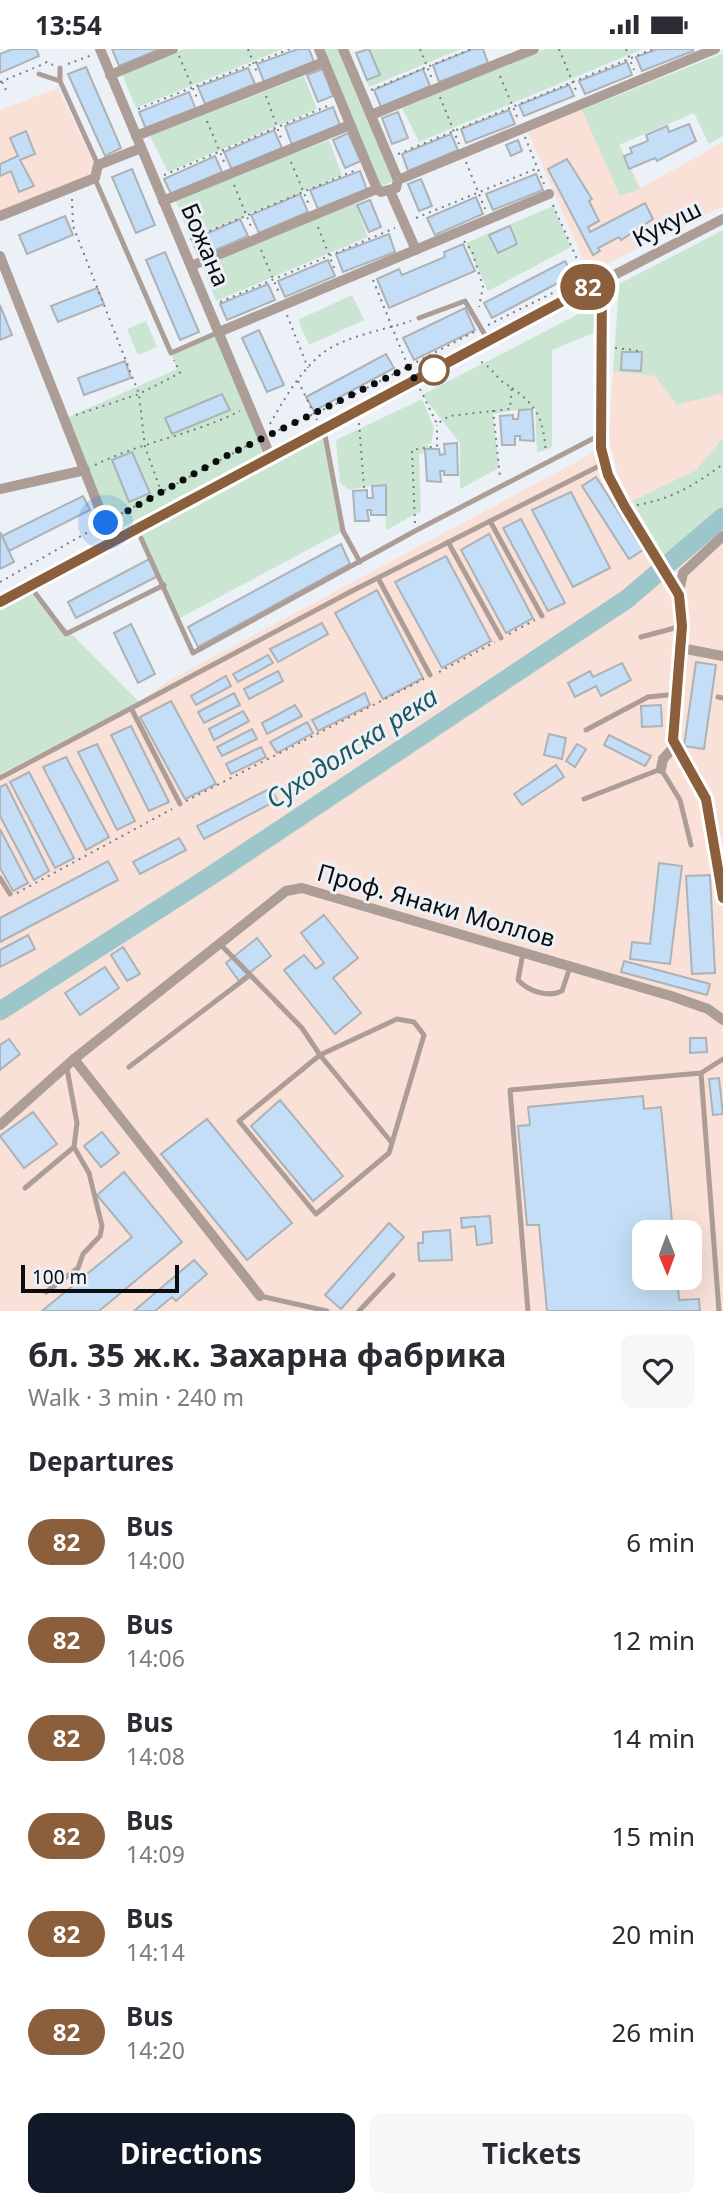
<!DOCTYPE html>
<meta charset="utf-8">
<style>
body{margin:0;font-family:"Noto Sans",sans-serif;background:#f7f7f7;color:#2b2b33;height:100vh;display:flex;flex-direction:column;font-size:26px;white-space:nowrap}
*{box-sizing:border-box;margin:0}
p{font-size:23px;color:#7c7c81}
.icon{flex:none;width:38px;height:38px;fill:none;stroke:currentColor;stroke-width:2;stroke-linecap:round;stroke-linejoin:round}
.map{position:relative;height:1262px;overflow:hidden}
.panel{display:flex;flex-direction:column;background:#fff;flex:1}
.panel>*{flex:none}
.badge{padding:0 14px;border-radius:23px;font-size:24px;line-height:46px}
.needle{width:46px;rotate:179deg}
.buttons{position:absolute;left:632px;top:1171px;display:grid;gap:14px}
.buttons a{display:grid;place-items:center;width:70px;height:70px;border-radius:14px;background:#fff;box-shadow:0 7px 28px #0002;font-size:35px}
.scale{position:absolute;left:21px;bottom:18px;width:158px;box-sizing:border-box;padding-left:7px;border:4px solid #0b0d0f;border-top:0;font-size:19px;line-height:24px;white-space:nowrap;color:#0b0d0f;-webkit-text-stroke:5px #ecf1f7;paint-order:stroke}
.you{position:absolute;width:35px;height:35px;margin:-18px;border:5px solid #fff;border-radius:50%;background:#1a73e8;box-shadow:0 0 0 10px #1a73e833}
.map>.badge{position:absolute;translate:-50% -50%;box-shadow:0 0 0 4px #fff}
h2{padding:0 28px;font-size:26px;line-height:63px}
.round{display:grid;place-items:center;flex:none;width:74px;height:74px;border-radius:14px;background:#f7f7f7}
.summary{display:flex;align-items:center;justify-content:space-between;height:119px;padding:0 28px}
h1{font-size:33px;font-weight:700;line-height:52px}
.cta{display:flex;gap:14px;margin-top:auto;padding:14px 28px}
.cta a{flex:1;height:80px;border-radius:14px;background:#111827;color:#fff;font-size:28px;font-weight:700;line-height:80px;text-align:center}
.cta a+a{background:#f7f7f7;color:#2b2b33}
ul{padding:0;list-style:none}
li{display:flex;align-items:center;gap:21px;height:98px;padding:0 28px}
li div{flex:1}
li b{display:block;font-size:26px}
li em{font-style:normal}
li .badge{min-width:77px;font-weight:700;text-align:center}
.status{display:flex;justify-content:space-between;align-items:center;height:49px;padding:0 35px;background:#fff;direction:ltr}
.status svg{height:19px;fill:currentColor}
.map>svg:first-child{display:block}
.industrial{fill:#f9e1d8;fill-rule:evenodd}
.education{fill:#f9e1d7}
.green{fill:#cae6d2}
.water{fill:#9dc6cb}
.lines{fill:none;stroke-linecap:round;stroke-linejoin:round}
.river{stroke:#9dc6cb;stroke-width:19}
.building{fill:#c3def6;stroke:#adb2b7;stroke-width:2}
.path{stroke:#7a7e82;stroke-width:2;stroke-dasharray:2 5;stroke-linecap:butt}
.service{stroke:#ac9d97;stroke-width:5}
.minor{stroke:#ac9d97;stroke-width:10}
.line-casing{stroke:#fff;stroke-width:16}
.line{stroke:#8b5e3c;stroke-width:10}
.walk{stroke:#0b0d0f;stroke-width:7;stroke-dasharray:0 12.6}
.stop-dot{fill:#fff;stroke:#8b5e3c;stroke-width:3.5}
.labels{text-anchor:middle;stroke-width:6;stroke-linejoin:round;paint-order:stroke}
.street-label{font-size:24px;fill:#0b0d0f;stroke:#ecf1f7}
.water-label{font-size:26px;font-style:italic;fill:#1e585e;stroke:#ecf1f7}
</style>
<div class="status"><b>13:54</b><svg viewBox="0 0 49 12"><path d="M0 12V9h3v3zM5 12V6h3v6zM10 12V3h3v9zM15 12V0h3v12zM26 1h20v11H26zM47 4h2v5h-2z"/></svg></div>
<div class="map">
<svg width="723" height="1262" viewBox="0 0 723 1262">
<rect width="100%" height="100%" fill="#ecf1f7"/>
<!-- industrial -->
<g class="industrial">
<polygon points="613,322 655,327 677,356 723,344 723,389 696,421 632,452 618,427 609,389"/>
<path d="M593,404L665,534L679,525L675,519L723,478V1262H0V725L139,653L170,631ZM644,1183H690V1228H644Z"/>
</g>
<!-- education -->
<g class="education">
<polygon points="58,39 94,115 90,127 0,163 0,61"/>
<polygon points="598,54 641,139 723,93 723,157 589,224 528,83"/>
</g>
<!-- green -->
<g class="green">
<polygon points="184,0 283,0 136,59 122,25"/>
<polygon points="319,0 343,0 397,130 378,139"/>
<polygon points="367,0 461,0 369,38 355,5"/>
<polygon points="546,0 643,0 419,93 402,59"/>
<polygon points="723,4 723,87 709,95 694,64 619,96 640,140 620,147 582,61"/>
<polygon points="304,27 317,60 168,123 150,87"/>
<polygon points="329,91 342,126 190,189 175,150"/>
<polygon points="355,153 368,188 216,252 202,216"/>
<polygon points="553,157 571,198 488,242 466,194"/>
<polygon points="723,181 723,344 677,356 655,327 613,322 619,235"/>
<polygon points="352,246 364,271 309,296 298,271"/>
<polygon points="594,257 594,284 552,301 552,398 537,404 535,358 493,365 499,419 460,440 460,394 422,346"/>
<polygon points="146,272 157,298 138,306 127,280"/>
<polygon points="219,283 271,408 324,381 343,482 178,570 137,481 113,494 64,370 177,320 171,304"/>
<polygon points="422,350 434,379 431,395 418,396 428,396 430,402 419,405 421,462 386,481 385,448 380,435 349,441 340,434 336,391"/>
<polygon points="723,389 723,459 667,506 663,505 632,452 696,421"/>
<polygon points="26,539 139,653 0,725 0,553"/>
</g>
<!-- water -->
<polygon class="water" points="723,459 723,478 675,519 667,506"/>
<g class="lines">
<!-- river -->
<polyline class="river" points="0,962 209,828 627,550 723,468"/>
</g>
<!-- building -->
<g class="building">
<polygon points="13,0 36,0 39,7 0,24 0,5"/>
<polygon points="112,0 160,0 119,17"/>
<polygon points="298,0 309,0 314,13 264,33 257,15"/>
<polygon points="369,0 380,26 367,31 356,4"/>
<polygon points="473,0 483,0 488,14 439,33 433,16"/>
<polygon points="658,0 693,0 693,2 642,22 636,8"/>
<polygon points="627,13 632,26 585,45 579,32"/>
<polygon points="86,18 121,99 105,107 68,25"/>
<polygon points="248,19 255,35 205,55 198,38"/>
<polygon points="323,20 333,47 318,53 307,26"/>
<polygon points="423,20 430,37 381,58 374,41"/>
<polygon points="569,36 574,47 524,67 519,56"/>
<polygon points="189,43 196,61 146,80 139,63"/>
<polygon points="333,58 340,76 292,96 285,77"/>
<polygon points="509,61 515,75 466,94 461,80"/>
<polygon points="398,63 408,89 392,95 382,69"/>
<polygon points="689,75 696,92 657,112 655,109 629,120 624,107 632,104 630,99 648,92 646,86 667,77 669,83"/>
<polygon points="274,81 282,99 232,121 224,103"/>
<polygon points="26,82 35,105 20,111 34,137 19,143 11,122 0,127 0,115 18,107 10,89"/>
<polygon points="348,84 361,112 345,119 333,91"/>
<polygon points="451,85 458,101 408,122 402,105"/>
<polygon points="518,91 522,102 511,107 506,96"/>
<polygon points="215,107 222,123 171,145 164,130"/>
<polygon points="567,110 592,150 589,152 599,172 588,178 590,183 645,154 653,170 621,191 619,188 598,199 600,202 593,206 548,120"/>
<polygon points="132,120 155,176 136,184 112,128"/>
<polygon points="360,122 367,141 318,160 310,141"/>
<polygon points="536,125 543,141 493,161 486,145"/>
<polygon points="421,130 432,157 419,162 408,135"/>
<polygon points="300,145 308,163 259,184 251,166"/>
<polygon points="476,148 483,165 435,186 427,169"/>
<polygon points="370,151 381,178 369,183 357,156"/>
<polygon points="65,167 73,186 27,205 19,186"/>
<polygon points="240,170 248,187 199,208 192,191"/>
<polygon points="510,177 517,195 498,204 489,186"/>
<polygon points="389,185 395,203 343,223 336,205"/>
<polygon points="463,195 475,222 389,259 377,230 399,220 402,226 445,208 444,203"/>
<polygon points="165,203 199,283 180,291 146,211"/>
<polygon points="328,211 335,227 285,248 278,232"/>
<polygon points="565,212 573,226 492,269 484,254"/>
<polygon points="268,235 275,251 227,271 220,255"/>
<polygon points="97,239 104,255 58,273 51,257"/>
<polygon points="0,256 12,286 0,291"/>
<polygon points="465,259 475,281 414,311 403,289"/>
<polygon points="259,281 284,336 267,343 242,289"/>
<polygon points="622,303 642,303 641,322 621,321"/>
<polygon points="386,305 394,319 314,362 306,348"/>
<polygon points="125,312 131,329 84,346 78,329"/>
<polygon points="222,345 230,361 172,385 165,369"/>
<polygon points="532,360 534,392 520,391 520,387 515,387 515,396 502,396 500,367 513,366 513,370 518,370 519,361"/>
<polygon points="457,394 458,426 444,426 444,422 440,422 441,433 427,432 425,400 439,400 440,406 445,405 444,395"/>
<polygon points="132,403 150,444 129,453 112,411"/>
<polygon points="596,428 643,501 629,510 582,437"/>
<polygon points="386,436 386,466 371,466 371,461 367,461 369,472 355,472 353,442 367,441 367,449 373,449 372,437"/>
<polygon points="571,443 610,519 573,538 532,461"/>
<polygon points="83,447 90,461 9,502 2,487"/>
<polygon points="521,470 565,554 548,562 503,479"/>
<polygon points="0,483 14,513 0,520"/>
<polygon points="489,485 533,569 506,584 461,501"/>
<polygon points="341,495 350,515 198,598 188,578"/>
<polygon points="446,507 491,592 442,619 395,533"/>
<polygon points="149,510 158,527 76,569 68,553"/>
<polygon points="377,541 423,629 383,650 335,564"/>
<polygon points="322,574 328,585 278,613 270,600"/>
<polygon points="131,575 155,625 138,634 114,584"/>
<polygon points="268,606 273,614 238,633 233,625"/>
<polygon points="696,613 716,616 704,700 684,697"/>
<polygon points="622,614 631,631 601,647 596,637 575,648 568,634 590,622 593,628"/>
<polygon points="278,622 283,632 249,650 244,640"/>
<polygon points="226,627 231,637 196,656 191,647"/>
<polygon points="234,644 240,656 204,674 198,663"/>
<polygon points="365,644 370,656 318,682 312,671"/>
<polygon points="171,652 216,735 185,750 140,668"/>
<polygon points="295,656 302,667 267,685 262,674"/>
<polygon points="661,656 662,677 642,678 641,657"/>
<polygon points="243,662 249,672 214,691 209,680"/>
<polygon points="307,673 313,684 277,704 270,693"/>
<polygon points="131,677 169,753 149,762 111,686"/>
<polygon points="252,680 257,690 222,707 217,698"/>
<polygon points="549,685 566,689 562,710 544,706"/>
<polygon points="609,686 651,707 645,717 604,696"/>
<polygon points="97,695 135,772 117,781 78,703"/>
<polygon points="577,695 586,700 575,718 566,712"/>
<polygon points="261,698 266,708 231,725 226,715"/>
<polygon points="66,708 109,788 86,801 43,718"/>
<polygon points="556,716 564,728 522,756 514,745"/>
<polygon points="29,723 74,809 55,819 10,733"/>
<polygon points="6,735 49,822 34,831 0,767 0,738"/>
<polygon points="271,739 277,751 204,790 197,777"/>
<polygon points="0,780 28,834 13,842 0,819"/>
<polygon points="179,789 186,801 140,825 133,813"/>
<polygon points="108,812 118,831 0,893 0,869"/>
<polygon points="659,814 682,817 670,915 630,910 632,893 650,895"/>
<polygon points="710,826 715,924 692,925 686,827"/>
<polygon points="324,866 358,909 333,929 361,964 335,985 284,921 304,906 316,920 324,914 301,884"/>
<polygon points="28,886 35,900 0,918 0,901"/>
<polygon points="257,889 271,907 239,932 226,914"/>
<polygon points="123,898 140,925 127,932 111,906"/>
<polygon points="624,912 710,935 707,946 621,923"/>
<polygon points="105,918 119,939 80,966 65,944"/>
<polygon points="690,989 706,989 707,1003 690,1004"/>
<polygon points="9,990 20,1005 0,1021 0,996"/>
<polygon points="719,1029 723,1065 713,1066 709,1030"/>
<polygon points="643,1047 644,1060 661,1058 673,1183 644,1183 644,1228 677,1228 679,1251 699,1250 700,1262 547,1262 539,1176 527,1176 518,1077 530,1076 528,1058"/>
<polygon points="280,1051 343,1127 313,1152 251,1077"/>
<polygon points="33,1063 57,1095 24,1119 0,1087"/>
<polygon points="207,1070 292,1174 247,1211 161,1105"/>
<polygon points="102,1083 119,1104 101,1118 84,1097"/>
<polygon points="124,1123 182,1193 99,1262 42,1262 132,1188 97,1146"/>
<polygon points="490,1167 492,1194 477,1196 475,1177 462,1179 461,1169"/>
<polygon points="389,1174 404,1188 341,1260 325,1246"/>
<polygon points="450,1181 452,1211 419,1212 418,1194 423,1194 423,1183"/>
<polygon points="194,1211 207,1225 176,1252 172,1248 155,1262 134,1262"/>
</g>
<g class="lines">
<!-- path -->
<g class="path">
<polyline points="248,0 258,26"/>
<polyline points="420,0 432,30"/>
<polyline points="559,0 577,44"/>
<polyline points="626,0 634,21"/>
<polyline points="179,7 198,51"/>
<polyline points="68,15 92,6"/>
<polyline points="39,17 47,13 53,16"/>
<polyline points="500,27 518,70"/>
<polyline points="0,33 34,19"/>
<polyline points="2,33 8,45"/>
<polyline points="371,41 471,0"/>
<polyline points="266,47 282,92"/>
<polyline points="440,48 459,95"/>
<polyline points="138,60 290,0"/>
<polyline points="207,72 225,115"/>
<polyline points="525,88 544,135"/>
<polyline points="398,105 653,0"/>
<polyline points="291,113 309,156"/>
<polyline points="466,113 485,160"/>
<polyline points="164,126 330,56"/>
<polyline points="234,136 252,180"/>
<polyline points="72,150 73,177 139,345 145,398 161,442"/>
<polyline points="553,156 585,228"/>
<polyline points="416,169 538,119"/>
<polyline points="318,178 335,221"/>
<polyline points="190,190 356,121"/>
<polyline points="464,192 472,202 483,238 479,258"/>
<polyline points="261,201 279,244"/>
<polyline points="373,231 409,320"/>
<polyline points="220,253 395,179"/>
<polyline points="287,266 308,319"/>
<polyline points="488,276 585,228"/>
<polyline points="615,299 641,302"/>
<polyline points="298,332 317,371"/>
<path d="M512,339C540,359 543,372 546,404"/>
<path d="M420,340L437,375L449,367L510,360L512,338C495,332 495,318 477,311"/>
<polyline points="493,361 500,428"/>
<polyline points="76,366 139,345 180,324 174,311"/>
<polyline points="359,374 364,439"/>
<path d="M270,375C283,352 298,326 318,308C341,287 382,282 411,272"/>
<polyline points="272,384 340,353 474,283"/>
<path d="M95,416C141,393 192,386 240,362"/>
<path d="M637,456C672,450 695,436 723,415"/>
<polyline points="115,468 252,394"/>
<polyline points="415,474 412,401 437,397 437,376"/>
<polyline points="0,533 95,479"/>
<polyline points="509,585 535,571"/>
<polyline points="439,623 495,593"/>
<polyline points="186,752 424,630"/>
<polyline points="17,844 172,760"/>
</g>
<!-- service -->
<g class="service">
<polyline points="60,19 60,32 98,116"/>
<polyline points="39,25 60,32"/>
<polyline points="95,130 171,304 219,283"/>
<polyline points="419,269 465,252 488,291"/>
<polyline points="324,381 343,482 360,513"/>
<polyline points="490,472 542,567"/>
<polyline points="141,489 193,604 415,482 598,387"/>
<polyline points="448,493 501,589"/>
<polyline points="378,529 430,626"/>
<polyline points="30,537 66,585 164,536"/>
<polyline points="641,588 682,577"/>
<polyline points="718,648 723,649"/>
<polyline points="132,661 180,755"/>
<polyline points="586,681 648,648 678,645"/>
<polyline points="0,729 350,543 605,414"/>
<polyline points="584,750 661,720 680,751 691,796"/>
<polyline points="0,829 10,845"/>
<polyline points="220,895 302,979 320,1006 239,1072 316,1165 389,1104 424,986 414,973 397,970 320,1006 392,1094"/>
<path d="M523,904L518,931C528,942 548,949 562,942L570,918"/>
<polyline points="129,1018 250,926"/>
<polyline points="701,1024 719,1262"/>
<polyline points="25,1139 74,1098"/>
<polyline points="46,1243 78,1219 83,1205 100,1187 102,1177 89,1124 74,1098 77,1074 67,1020"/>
<polyline points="260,1247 327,1262"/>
<polyline points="359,1262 393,1226"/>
<polyline points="528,1262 510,1041 701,1024 723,1010"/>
</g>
<!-- minor -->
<g class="minor">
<polyline points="100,0 271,409"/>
<polyline points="319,0 377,140"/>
<polyline points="343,0 398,131"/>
<polyline points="110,26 173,0"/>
<polyline points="371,66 534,0"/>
<polyline points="136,87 324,13"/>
<polyline points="390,142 416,201"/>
<polyline points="163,152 350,76"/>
<polyline points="0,167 95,129 98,116 141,99"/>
<polyline points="0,207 113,494"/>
<polyline points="191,217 377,140 381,143 396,139 398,131 715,0"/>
<polyline points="602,231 601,399 608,426 625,458 679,546 682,577 673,691 701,739 710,763 723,850"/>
<polyline points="219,283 549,145"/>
<polyline points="0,440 85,421"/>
<polyline points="679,543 683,524 723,487"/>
<polyline points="0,553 488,291 723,170"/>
<polyline points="681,599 723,607"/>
<polyline points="661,720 663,710 675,697"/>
<polyline points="74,1010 260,1247"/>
<polyline points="0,1076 74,1010 286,842 302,839 671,947 708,960 723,971"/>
</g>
</g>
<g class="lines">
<defs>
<polyline id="line" points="0,553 602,231 601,399 608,426 625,458 679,546 682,577 673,691 706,750 723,849"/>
</defs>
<!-- line casing -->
<use href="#line" class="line-casing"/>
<!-- line -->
<use href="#line" class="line"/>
<!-- walk -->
<polyline class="walk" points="106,474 226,407 409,318 415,331 434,321"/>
</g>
<!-- markers -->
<circle class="stop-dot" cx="434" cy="321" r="14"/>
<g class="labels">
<!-- street labels -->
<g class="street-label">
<text transform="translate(667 175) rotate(-27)" y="8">Кукуш</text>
<text transform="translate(205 196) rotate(67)" y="8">Божана</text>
<text transform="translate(436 857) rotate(16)" y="8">Проф. Янаки Моллов</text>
</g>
<!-- water labels -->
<g class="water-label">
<text transform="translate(352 699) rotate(-33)" y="9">Суходолска река</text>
</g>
</g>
</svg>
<div class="buttons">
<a><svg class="needle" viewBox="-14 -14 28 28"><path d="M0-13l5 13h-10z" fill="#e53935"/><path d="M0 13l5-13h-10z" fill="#7c7c81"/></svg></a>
</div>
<div class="scale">100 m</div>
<div class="you" style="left:106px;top:474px"></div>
<b class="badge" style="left:588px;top:238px;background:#8b5e3c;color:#fff">82</b>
</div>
<section class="panel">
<div class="summary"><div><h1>бл. 35 ж.к. Захарна фабрика</h1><p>Walk · 3 min · 240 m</p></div><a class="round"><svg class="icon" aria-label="heart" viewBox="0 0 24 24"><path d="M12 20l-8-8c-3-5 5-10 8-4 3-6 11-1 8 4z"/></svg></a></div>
<h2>Departures</h2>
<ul>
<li><span class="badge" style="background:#8b5e3c;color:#fff">82</span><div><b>Bus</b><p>14:00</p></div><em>6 min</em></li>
<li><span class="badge" style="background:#8b5e3c;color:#fff">82</span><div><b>Bus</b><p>14:06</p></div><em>12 min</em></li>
<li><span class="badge" style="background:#8b5e3c;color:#fff">82</span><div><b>Bus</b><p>14:08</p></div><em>14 min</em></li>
<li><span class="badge" style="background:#8b5e3c;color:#fff">82</span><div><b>Bus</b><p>14:09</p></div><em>15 min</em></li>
<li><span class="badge" style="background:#8b5e3c;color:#fff">82</span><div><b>Bus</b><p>14:14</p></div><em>20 min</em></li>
<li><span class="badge" style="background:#8b5e3c;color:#fff">82</span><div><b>Bus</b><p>14:20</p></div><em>26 min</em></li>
</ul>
<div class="cta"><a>Directions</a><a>Tickets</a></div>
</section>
